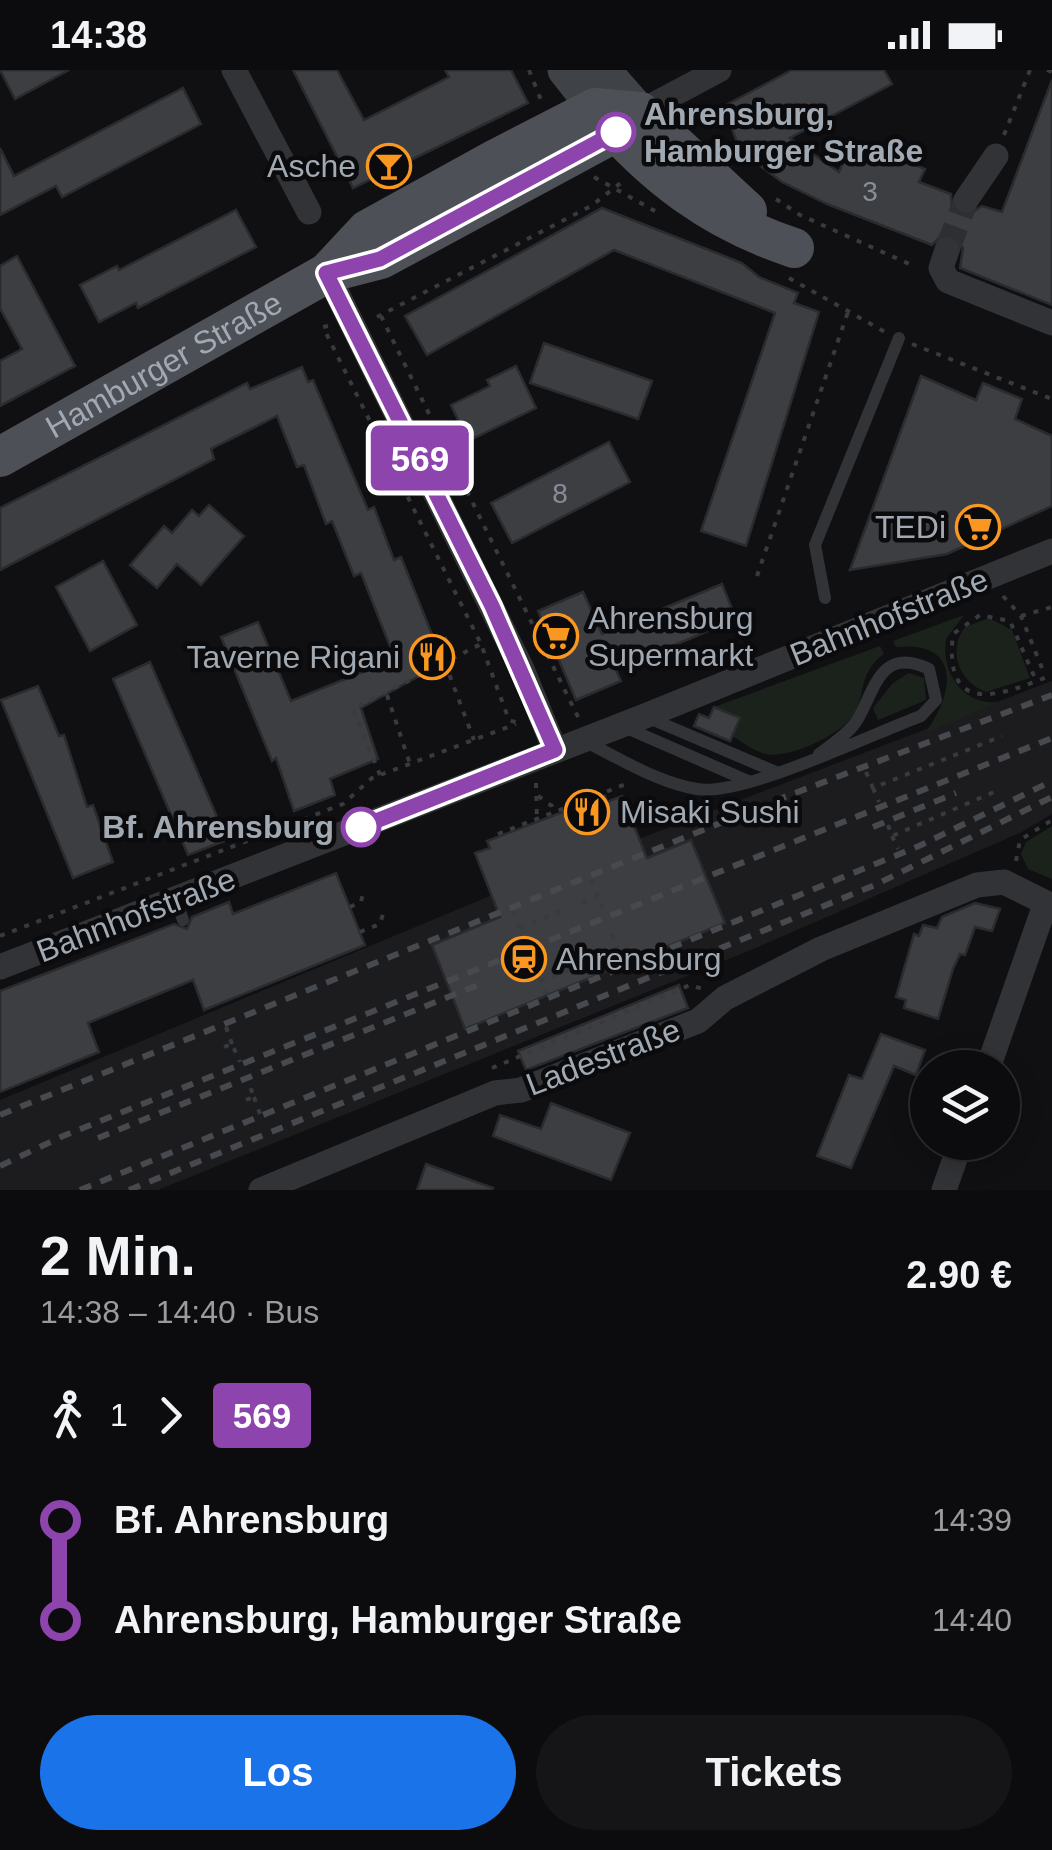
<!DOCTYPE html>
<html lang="de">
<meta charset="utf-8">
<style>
body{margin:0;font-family:Arial,sans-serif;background:#151517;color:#f1f3f6;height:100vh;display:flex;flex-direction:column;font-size:38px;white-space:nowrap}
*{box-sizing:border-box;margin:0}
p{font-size:32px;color:#9a9b9e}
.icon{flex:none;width:55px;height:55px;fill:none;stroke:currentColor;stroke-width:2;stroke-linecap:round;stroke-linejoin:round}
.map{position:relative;height:1120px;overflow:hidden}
.drawer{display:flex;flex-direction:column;background:#0c0c0e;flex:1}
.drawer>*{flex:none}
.badge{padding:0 20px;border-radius:8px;font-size:35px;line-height:65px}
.fabs{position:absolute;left:910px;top:980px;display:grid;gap:20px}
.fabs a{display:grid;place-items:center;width:110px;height:110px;border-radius:50%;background:#0c0c0e;box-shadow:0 5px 25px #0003,0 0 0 2px #2c2c2e;font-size:50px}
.map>.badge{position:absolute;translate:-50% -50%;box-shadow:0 0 0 5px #fff}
.legs{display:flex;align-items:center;gap:15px;height:110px;padding:0 40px;font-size:32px}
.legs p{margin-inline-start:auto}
.summary{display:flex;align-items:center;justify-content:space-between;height:170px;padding:0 40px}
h1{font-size:55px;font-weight:700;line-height:75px}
.action{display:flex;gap:20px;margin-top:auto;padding:20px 40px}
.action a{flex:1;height:115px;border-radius:60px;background:#1a73e8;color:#fff;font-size:40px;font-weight:700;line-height:115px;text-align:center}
.action a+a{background:#151517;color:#f1f3f6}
ul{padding:0 40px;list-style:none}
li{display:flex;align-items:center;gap:35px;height:100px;font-size:38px}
li i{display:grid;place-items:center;width:15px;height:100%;margin:0 12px;background:currentColor}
li i::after{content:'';width:25px;height:25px;margin:-12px;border:8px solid;border-radius:50%;background:#0c0c0e}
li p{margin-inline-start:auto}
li:first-child i{background:linear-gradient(#0000 50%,currentColor 0)}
li:last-child i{background:linear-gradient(currentColor 50%,#0000 0)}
.status{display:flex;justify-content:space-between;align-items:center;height:70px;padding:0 50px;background:#0c0c0e;direction:ltr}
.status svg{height:28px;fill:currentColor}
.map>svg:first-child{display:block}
.built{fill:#1c1c1f}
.green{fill:#1a221b}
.building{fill:#3c3e42;stroke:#2a2b2e;stroke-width:2.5}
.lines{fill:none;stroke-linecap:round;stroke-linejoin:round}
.street-tunnel{stroke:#2d2f32;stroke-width:25;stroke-dasharray:25 12;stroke-linecap:butt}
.path{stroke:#373a3e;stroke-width:4;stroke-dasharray:5 8;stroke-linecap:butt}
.lane{stroke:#313337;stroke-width:12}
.street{stroke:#313337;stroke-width:25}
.secondary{stroke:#3f4247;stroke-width:35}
.primary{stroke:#4d5056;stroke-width:40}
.rail{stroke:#46494e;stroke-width:6;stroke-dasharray:12 10;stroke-linecap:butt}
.line-1-casing{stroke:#fff;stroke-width:22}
.line-1{stroke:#8e44ad;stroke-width:15}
.stop-1-dot{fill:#fff;stroke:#8e44ad;stroke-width:5}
.labels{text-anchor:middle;stroke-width:9;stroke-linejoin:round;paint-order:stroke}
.number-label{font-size:28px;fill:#888e97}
.stop-label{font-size:32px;font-weight:bold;fill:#a1a9b3;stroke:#0b0b0d;text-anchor:start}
.poi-label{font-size:32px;fill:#a1a9b3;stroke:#0b0b0d;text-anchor:end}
.street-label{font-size:32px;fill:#a1a9b3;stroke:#0b0b0d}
</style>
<div class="status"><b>14:38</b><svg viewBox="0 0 49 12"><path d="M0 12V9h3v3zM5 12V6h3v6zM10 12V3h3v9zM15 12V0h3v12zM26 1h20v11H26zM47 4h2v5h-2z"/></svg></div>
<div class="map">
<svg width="1052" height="1120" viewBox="0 0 1052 1120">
<rect width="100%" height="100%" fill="#101012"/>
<!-- built -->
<polygon class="built" points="1052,611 1052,744 1020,763 751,880 158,1120 0,1120 0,1030 492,825"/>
<!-- green -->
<g class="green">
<path d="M964,545L946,569C941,603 963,636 999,632L925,663C954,625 963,570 896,577L893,571Z"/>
<path d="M989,548L1012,560L1030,608L986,622C959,612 947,581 965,557Z"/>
<path d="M880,576L884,584C857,603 867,626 852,647C839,666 787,689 766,684C751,680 743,672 732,666L739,647L714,637Z"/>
<polygon points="909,603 924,608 926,630 878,650 873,638 893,613"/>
<polygon points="1052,756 1052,809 1028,799 1021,784 1026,772"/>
</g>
<!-- building -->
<g class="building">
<polygon points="0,0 69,0 15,29"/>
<polygon points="293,0 337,0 364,50 449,7 445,0 511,0 528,33 353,118"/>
<polygon points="792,0 884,0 892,14 790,68 839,102 852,71 925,99 919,112 951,124 952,138 966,146 982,136 1002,142 1052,10 1052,235 960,198 963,178 953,165 943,164 932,175 827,134 782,112 740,81 724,36"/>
<polygon points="183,18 201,54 62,127 56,116 0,145 0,78 14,106"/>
<polygon points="602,138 742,193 759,207 798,223 794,233 819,242 746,476 701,461 775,243 614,180 427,285 405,246"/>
<polygon points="236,140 256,177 138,238 136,233 99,252 80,215 117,196 119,200"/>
<polygon points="17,186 75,296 0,336 0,291 22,279 0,238 0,196"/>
<polygon points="544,273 652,311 638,349 530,313"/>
<polygon points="516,296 536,338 468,371 451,335 490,316 487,310"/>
<polygon points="302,297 308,312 313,310 368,440 374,437 394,490 401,487 435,572 446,568 452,588 361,638 378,689 330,709 335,725 294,741 276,688 272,691 221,567 258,552 291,631 395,589 361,503 354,506 332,451 326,454 304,395 297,397 277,346 211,379 214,389 0,500 0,438 247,313 250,319"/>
<polygon points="921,306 976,330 983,313 1022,329 1015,349 1052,366 1052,436 947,484 850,500"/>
<polygon points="609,372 630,412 512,473 491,433"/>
<polygon points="209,435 244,466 201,515 177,494 157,518 130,495 164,456 172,463 192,440 199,446"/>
<polygon points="103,491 137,555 90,581 56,517"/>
<polygon points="722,514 736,549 616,600 621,611 576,630 538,541 583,522 602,564"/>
<polygon points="150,592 227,770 188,785 113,609"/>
<polygon points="38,616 59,666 64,665 87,737 93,735 113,792 73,808 1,630"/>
<polygon points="714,637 740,648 730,671 694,656 699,644 709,648"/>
<polygon points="605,726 607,732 622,726 647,788 691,770 725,853 465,959 432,875 500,847 475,783 490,778 487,771"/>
<polygon points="336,803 365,875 204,940 193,910 161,923 88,953 99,982 0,1022 0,921 174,854 187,859 192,847 229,832 233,844"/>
<polygon points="975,833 1000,839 992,861 975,857 965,885 960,884 953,899 938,949 904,938 906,930 896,927 914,864 919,866 923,855 937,858 942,847"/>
<polygon points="679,915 688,938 526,1000 518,981"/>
<polygon points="881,964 925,980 916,1005 894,996 851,1098 817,1086 849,1005 862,1009"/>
<polygon points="551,1033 630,1063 611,1110 493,1066 500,1045 541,1059"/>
<polygon points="426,1094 493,1118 492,1120 417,1120"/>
</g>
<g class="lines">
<!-- street-tunnel -->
<polyline class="street-tunnel" points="947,180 966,130"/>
<!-- path -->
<g class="path">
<polyline points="529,0 541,30"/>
<polyline points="1047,0 1052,2"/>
<polyline points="700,35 707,60"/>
<polyline points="1004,65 1030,0"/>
<polyline points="594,107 655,141"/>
<polyline points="776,129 800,145 916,197"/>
<polyline points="789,208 885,262"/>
<polyline points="381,246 579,649"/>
<polyline points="377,247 591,136 622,112"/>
<polyline points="328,256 323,257 481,574 509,650 518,653"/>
<polyline points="912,274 1052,329"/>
<polyline points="757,506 848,242"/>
<polyline points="1003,526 1021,546 1044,603"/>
<polyline points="1021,546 1052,537"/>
<polyline points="445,593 474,670"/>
<path d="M1034,606L1010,551L980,545L953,564C943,649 1002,625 1052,605"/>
<polyline points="387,625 410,694"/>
<polyline points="866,702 873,718 1002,666"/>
<polyline points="380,705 353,639 481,574"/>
<polyline points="536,713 537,752"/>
<polyline points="873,718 879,732"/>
<polyline points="538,726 552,736 556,745"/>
<polyline points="888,755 892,766 994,722"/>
<polyline points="498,764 626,714"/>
<polyline points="892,766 898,779"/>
<polyline points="1016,791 1020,770 1052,750"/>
<polyline points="591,810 605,844"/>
<polyline points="582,833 597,827"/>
<polyline points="350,837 361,832 363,823"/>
<polyline points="513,841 526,875"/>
<polyline points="520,858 561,841"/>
<polyline points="360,862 380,854 383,844"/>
<polyline points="612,864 624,896"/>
<polyline points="0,866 343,734 372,708 516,654"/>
<polyline points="603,886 618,880"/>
<polyline points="534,896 547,927"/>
<polyline points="540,911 582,894"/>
<polyline points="226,957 232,974"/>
<polyline points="224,977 232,974 240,992"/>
<polyline points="492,998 690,915 703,919"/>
<polyline points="254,1027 260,1044"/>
<polyline points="246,1030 254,1027 248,1012"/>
</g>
<!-- lane -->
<g class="lane">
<polyline points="825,528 815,475 899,268"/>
<polyline points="649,648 776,702"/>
<polyline points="622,656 748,711"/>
<path d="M584,671C619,688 658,713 697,719C742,727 872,664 921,646L936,630L929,599C879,575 875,622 856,652C847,665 832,674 819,684"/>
<polyline points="176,830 183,850"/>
</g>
<!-- street -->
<g class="street">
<polyline points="234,0 309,142"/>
<polyline points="640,42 719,0"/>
<polyline points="966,130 996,86"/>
<polyline points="947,180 941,198 948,211 1052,253"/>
<polyline points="327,203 522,599 555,680"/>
<polyline points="0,897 645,646 1052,481"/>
<polyline points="988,998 1045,835"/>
<polyline points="261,1120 495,1023 521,1020 698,951 725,928 821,879 977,815 1004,812 1052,836"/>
<polyline points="944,1120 961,1072"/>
</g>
<!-- secondary -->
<g class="secondary">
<polyline points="565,0 595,38"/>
<polyline points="603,0 640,42"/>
</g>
<!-- primary -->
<g class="primary">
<path d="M598,41C654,107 713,151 794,178"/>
<polyline points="640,42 747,141"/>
<polyline points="327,203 367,160 494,90 595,38 640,42"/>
<path id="s1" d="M0,387L327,203L381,189L616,62L640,42"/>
</g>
<!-- rail -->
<g class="rail">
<polyline points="873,757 956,723"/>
<polyline points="0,1045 782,728 1052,625"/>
<polyline points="98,1068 483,913"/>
<polyline points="0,1096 63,1066 1052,668"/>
<polyline points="80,1120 919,776 1052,711"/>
<polyline points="129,1120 875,815 1052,727"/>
</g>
</g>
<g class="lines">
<defs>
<polyline id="line-1" points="361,757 555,680 492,536 326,203 380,189 616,62"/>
</defs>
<!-- line-1 casing -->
<use href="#line-1" class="line-1-casing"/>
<!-- line-1 -->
<use href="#line-1" class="line-1"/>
</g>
<!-- icons -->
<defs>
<symbol id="bar-ring" viewBox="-11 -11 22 22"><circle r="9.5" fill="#0b0b0d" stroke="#f99721" stroke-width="1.5"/><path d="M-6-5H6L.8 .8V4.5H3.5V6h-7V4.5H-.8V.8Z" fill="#f99721"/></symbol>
<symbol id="supermarket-ring" viewBox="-11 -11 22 22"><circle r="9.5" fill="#0b0b0d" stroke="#f99721" stroke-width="1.5"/><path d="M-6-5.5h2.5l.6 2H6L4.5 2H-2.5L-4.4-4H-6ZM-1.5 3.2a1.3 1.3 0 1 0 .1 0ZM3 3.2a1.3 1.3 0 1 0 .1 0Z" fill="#f99721"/></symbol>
<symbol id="restaurant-ring" viewBox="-11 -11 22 22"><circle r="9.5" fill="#0b0b0d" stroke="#f99721" stroke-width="1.5"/><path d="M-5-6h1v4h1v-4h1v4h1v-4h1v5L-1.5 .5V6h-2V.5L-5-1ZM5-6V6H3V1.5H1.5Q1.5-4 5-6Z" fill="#f99721"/></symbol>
<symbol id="station-ring" viewBox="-11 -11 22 22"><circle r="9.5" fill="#0b0b0d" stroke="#f99721" stroke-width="1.5"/><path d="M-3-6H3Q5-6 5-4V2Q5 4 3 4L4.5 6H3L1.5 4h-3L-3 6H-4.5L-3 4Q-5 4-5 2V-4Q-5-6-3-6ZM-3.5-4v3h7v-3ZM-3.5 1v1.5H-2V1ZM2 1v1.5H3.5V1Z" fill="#f99721"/></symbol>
</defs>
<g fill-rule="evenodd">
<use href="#bar-ring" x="364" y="71" width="50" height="50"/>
<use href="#supermarket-ring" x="953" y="432" width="50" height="50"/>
<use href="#supermarket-ring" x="531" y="541" width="50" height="50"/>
<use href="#restaurant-ring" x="407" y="562" width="50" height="50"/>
<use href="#restaurant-ring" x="562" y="717" width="50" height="50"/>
<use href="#station-ring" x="499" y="864" width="50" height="50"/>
</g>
<!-- markers -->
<g class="stop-1-dot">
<circle cx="616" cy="62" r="18"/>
<circle cx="361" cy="757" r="18"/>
</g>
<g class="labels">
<!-- number labels -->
<g class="number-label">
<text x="870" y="131">3</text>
<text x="560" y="433">8</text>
</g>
<!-- stop labels -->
<g class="stop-label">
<text x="644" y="55">Ahrensburg,<tspan x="644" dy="37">Hamburger Straße</tspan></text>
<text x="334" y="768" text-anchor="end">Bf. Ahrensburg</text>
</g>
<!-- poi labels -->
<g class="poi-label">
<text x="356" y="107">Asche</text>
<text x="946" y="468">TEDi</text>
<text x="588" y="559" text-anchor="start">Ahrensburg<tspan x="588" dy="37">Supermarkt</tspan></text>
<text x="400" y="598">Taverne Rigani</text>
<text x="620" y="753" text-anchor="start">Misaki Sushi</text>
<text x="556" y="900" text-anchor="start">Ahrensburg</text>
</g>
<!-- street labels -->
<g class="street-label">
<text dy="11" stroke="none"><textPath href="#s1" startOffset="188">Hamburger Straße</textPath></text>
<text transform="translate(889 547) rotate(-22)" y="11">Bahnhofstraße</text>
<text transform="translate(136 845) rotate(-21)" y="11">Bahnhofstraße</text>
<text transform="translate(603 987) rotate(-21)" y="11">Ladestraße</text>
</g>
</g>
</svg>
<div class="fabs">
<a><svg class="icon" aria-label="layers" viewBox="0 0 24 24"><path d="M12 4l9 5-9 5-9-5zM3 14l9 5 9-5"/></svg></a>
</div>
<b class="badge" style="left:420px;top:388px;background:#8e44ad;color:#fff">569</b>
</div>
<section class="drawer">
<div class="summary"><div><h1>2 Min.</h1><p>14:38 – 14:40 · Bus</p></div><b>2.90 €</b></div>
<div class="legs"><svg class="icon" aria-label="walk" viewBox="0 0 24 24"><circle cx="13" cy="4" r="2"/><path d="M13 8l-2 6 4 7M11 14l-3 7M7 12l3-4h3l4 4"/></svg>1<svg class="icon" aria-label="forward" viewBox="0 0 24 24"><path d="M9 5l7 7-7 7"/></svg><b class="badge" style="background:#8e44ad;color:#fff">569</b></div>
<ul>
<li><i style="color:#8e44ad"></i><b>Bf. Ahrensburg</b><p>14:39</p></li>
<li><i style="color:#8e44ad"></i><b>Ahrensburg, Hamburger Straße</b><p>14:40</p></li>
</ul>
<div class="action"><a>Los</a><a>Tickets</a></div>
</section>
